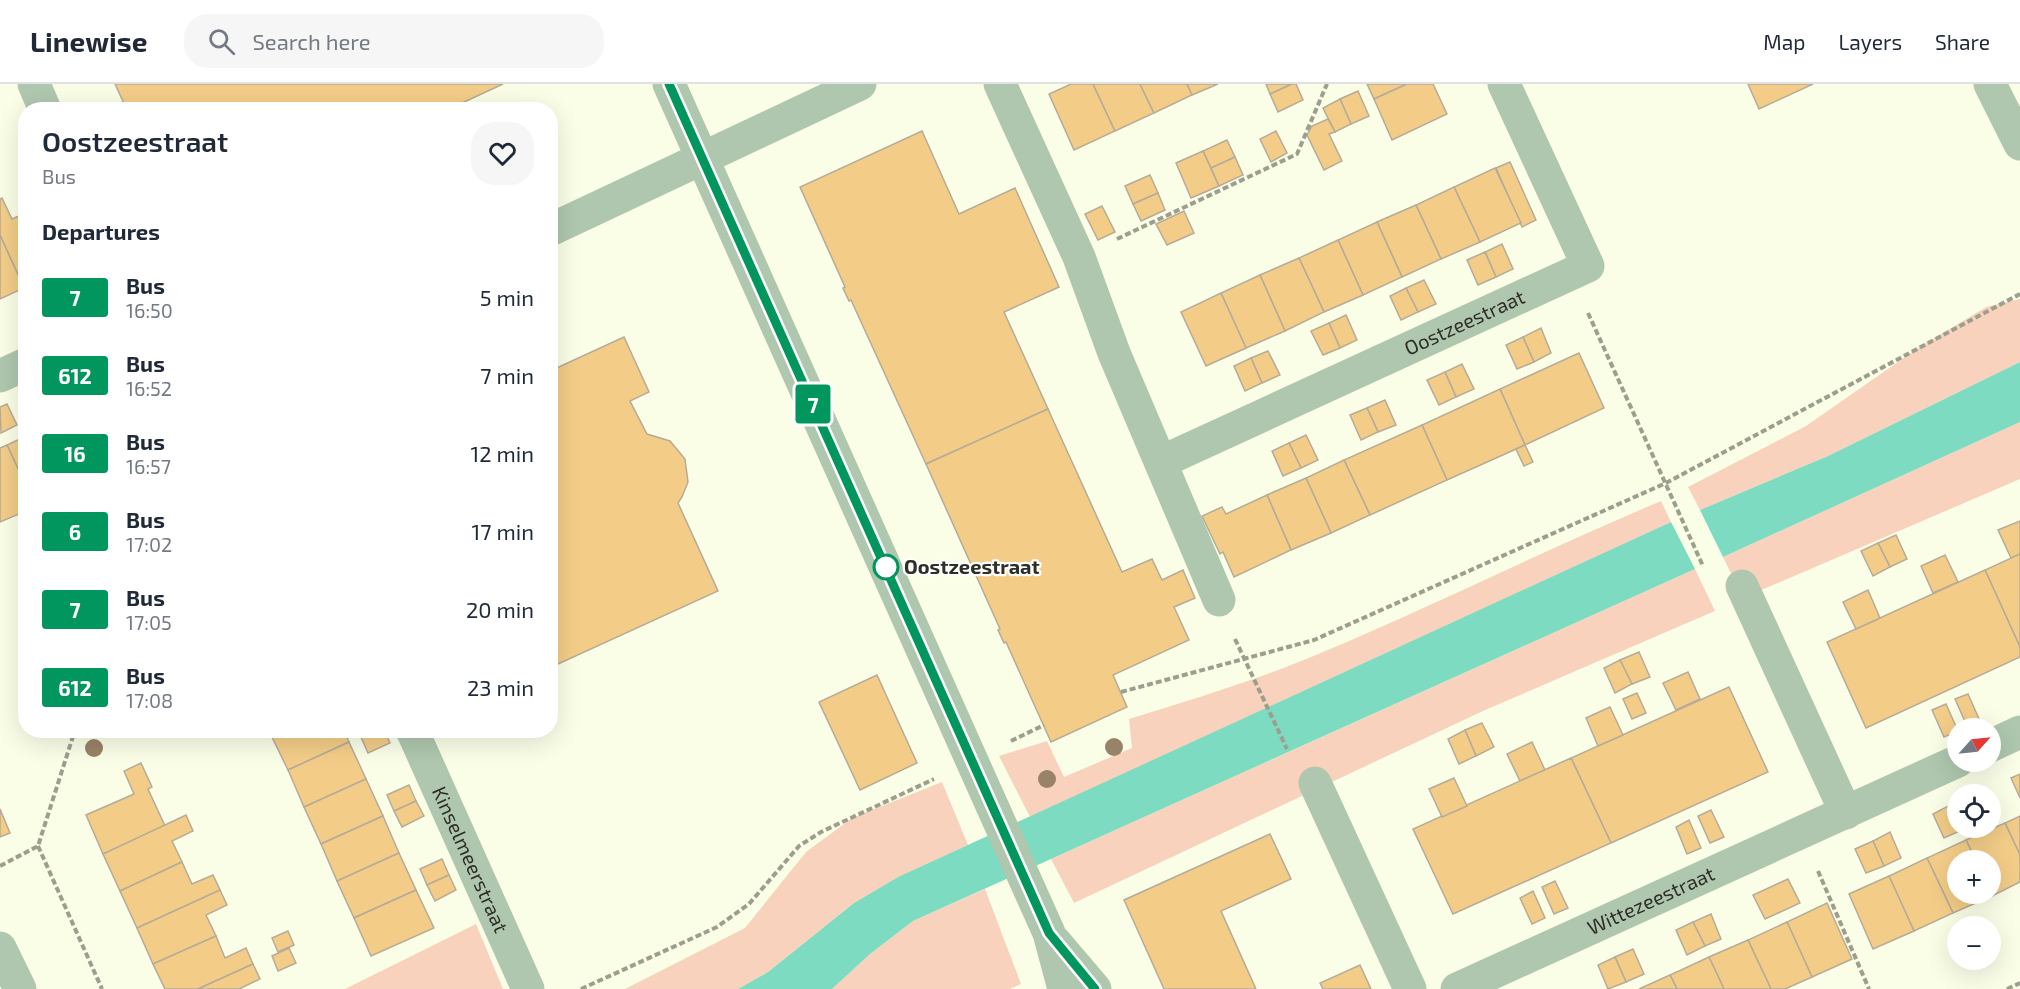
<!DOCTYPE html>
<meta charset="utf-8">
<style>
body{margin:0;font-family:"Exo 2",sans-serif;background:#f6f6f7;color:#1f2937;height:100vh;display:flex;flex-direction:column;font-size:22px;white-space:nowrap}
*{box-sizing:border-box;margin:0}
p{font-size:20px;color:#747a83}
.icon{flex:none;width:33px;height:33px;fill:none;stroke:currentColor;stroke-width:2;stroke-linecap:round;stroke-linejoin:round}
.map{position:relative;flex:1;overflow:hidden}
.drawer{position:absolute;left:18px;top:18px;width:540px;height:636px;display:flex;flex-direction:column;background:#fff;border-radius:24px;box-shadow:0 6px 24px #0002}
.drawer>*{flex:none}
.badge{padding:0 12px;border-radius:4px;font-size:21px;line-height:39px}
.needle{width:39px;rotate:63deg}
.fabs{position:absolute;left:1947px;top:634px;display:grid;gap:12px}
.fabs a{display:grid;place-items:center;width:54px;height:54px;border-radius:50%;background:#fff;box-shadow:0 6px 24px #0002;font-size:30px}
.map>.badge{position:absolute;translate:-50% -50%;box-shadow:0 0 0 3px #fff}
h2{padding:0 24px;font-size:22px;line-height:54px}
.round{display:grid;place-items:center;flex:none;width:63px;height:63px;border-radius:24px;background:#f6f6f7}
.overview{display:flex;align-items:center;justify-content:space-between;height:102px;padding:0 24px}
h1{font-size:28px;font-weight:600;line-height:45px}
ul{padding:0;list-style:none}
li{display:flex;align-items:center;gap:18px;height:78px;padding:0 24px}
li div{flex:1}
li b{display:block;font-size:22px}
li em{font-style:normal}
li .badge{min-width:66px;font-weight:700;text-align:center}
header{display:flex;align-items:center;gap:36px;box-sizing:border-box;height:84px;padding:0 30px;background:#fff;border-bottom:2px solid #e0e1e3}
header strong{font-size:28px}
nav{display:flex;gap:33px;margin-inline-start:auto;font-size:21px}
.search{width:420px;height:54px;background:#f6f6f7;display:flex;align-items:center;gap:15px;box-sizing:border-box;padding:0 21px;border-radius:24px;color:#747a83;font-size:22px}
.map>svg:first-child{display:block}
.green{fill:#f9d2bd}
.water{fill:#7ddbc1}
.building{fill:#f3cd88;stroke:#b6ab98;stroke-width:1.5}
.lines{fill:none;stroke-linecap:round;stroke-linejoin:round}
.path{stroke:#9c9e8e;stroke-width:4;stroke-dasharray:6 3;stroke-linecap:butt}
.minor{stroke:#afc7ae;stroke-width:33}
.tree{fill:#998368}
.line-casing{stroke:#fff;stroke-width:14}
.line{stroke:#00965e;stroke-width:9}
.stop-dot{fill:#fff;stroke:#00965e;stroke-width:3}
.labels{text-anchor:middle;stroke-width:4.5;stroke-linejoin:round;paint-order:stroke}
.street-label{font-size:20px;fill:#2e2f27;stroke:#fff}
.stop-label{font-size:20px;font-weight:bold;fill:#2e2f27;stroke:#fff;text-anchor:start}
</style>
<header>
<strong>Linewise</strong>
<div class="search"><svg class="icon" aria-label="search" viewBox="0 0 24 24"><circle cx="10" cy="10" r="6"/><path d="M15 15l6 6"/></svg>Search here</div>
<nav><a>Map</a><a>Layers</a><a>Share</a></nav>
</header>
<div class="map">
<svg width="2020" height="905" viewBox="0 0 2020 905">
<rect width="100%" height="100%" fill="#fbfee7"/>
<!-- green -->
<g class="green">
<polygon points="2020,215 2020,278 1828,372 1700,426 1688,403 1806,342 1918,264 1986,223"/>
<polygon points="2020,338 2020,395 1743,514 1723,473"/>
<path d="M1661,417L1671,438L1030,733L999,672L1047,657L1064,693L1132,664L1129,635C1194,615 1260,595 1323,568C1437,520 1547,465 1661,417Z"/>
<polygon points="1695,485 1715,527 1483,627 1074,819 1051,775"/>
<polygon points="942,698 968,761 898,793 854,819 768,888 738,905 625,905 745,844 806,768 852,734"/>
<polygon points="985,805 1021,900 1010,905 832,905 870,870 913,837"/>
<polygon points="476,840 503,905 345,905"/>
</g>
<!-- water -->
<g class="water">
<polygon points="2020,278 2020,338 1723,473 1700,426 1828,372"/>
<polygon points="1671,438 1695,485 913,837 870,870 832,905 738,905 768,888 854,819 898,793"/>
</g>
<!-- building -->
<g class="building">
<polygon points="115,0 503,0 447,26 127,26"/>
<polygon points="1071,0 1093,0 1115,47 1074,66 1049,10"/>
<polygon points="1093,0 1140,0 1154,29 1115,47"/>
<polygon points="1140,0 1187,0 1192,11 1154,29"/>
<polygon points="1187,0 1218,0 1192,11"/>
<polygon points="1266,0 1292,0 1270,10"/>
<polygon points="1292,0 1296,0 1303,16 1278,28 1270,10"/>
<polygon points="1367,0 1407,0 1374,15"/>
<polygon points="1407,0 1433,0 1447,30 1392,56 1374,15"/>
<polygon points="1748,0 1813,0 1759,25"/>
<polygon points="1358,7 1369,32 1351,40 1340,15"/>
<polygon points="1340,15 1351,40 1335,48 1323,24"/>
<polygon points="1328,35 1335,48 1329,50 1342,77 1324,86 1307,51 1312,42"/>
<polygon points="922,47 959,130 1015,104 1059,203 1004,228 1048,325 926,380 851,216 849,217 843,204 845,203 800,103"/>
<polygon points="1276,47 1287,69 1271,78 1260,55"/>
<polygon points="1227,56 1235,73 1211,84 1203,67"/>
<polygon points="1203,67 1219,102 1191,114 1176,79"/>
<polygon points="1235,73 1243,91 1219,102 1211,84"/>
<polygon points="1510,78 1536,136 1522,143 1496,84"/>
<polygon points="1495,84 1521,139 1480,158 1454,103"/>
<polygon points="1150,91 1158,109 1133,120 1125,102"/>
<polygon points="1454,103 1480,158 1441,175 1416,121"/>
<polygon points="1158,109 1165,126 1141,137 1133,120"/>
<polygon points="2,114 12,135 26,129 24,204 0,151 0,115"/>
<polygon points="1416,121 1441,175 1402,193 1377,138"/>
<polygon points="1102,122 1115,148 1098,156 1085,130"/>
<polygon points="1184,127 1194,149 1167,161 1156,140"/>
<polygon points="1377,138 1402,193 1363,211 1338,156"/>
<polygon points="0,151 24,204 0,215"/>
<polygon points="1338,156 1363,211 1324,228 1299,174"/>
<polygon points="1502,160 1513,185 1496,193 1485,168"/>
<polygon points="1485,168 1496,193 1478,201 1467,176"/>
<polygon points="1299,174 1324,228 1285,247 1260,191"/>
<polygon points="1260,191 1285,247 1246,264 1221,209"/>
<polygon points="1424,196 1436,220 1418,228 1406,204"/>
<polygon points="1406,204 1418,228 1401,236 1390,212"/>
<polygon points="1221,209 1246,264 1206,282 1181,228"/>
<polygon points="1346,231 1357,256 1340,264 1329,239"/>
<polygon points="1329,239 1340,264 1323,271 1311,247"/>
<polygon points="1541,244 1551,269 1534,278 1523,253"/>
<polygon points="624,253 649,308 630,317 647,350 670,357 685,375 688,398 682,413 678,419 718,507 558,580 550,564 550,287"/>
<polygon points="1523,253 1534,278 1517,285 1506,261"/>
<polygon points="1268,267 1280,291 1262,299 1251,274"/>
<polygon points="1579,269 1604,324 1525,361 1500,305"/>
<polygon points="1251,274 1262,299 1245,307 1234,282"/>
<polygon points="1462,280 1474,305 1456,313 1445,288"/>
<polygon points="1445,288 1456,313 1439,321 1427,296"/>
<polygon points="1500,305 1525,361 1447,396 1422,341"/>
<polygon points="1385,316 1396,341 1378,348 1367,324"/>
<polygon points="7,320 17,341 1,349 0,323"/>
<polygon points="1367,324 1378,348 1361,356 1350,331"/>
<polygon points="1048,325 1122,488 1152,475 1162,496 1183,486 1195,514 1174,523 1189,556 1113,591 1127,623 1051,658 1006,558 1004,559 998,546 1000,545 926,380"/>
<polygon points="1422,341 1447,396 1370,431 1344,376"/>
<polygon points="1306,351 1318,376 1301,384 1289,359"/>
<polygon points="26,352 26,402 7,361"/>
<polygon points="1289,359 1301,384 1283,392 1272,367"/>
<polygon points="7,361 26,402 26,427 0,438 0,364"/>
<polygon points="1525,361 1533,378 1524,382 1516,365"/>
<polygon points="1344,376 1370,431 1331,449 1306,394"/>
<polygon points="1306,394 1331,449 1291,466 1267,411"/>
<polygon points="1267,411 1291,466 1234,493 1223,468 1220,470 1202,432 1222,423 1226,430"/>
<polygon points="2020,437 2020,470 2011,474 1998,446"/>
<polygon points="1896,451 1907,475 1890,483 1878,459"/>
<polygon points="1878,459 1890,483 1873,492 1861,467"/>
<polygon points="2020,470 2020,563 1985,486"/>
<polygon points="1945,471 1958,498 1933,509 1921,482"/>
<polygon points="1985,486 2020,563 2020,573 1866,644 1827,558"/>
<polygon points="1868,506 1880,534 1856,545 1843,518"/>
<polygon points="1639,568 1650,593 1632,600 1620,576"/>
<polygon points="1620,576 1632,600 1615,609 1604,584"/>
<polygon points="1688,588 1700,615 1676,626 1663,599"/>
<polygon points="877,591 917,679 860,706 819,618"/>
<polygon points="1729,603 1768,688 1611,759 1571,674"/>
<polygon points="1637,609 1646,629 1632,635 1623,615"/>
<polygon points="1968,610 1980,637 1967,642 1955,615"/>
<polygon points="1946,620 1958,647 1944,653 1932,626"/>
<polygon points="1610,623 1623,651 1598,662 1586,634"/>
<polygon points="1482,639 1494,663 1476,672 1465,646"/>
<polygon points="275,646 344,646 349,658 288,686 270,649"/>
<polygon points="358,646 375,646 361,653"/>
<polygon points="375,646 384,646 390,659 368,669 361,653"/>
<polygon points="1465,646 1476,672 1459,680 1448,655"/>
<polygon points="349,658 366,695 304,723 288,686"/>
<polygon points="1532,658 1545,686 1520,697 1507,670"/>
<polygon points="1571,674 1611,759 1453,830 1413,745"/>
<polygon points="141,679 152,703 148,705 165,742 103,770 86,731 134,710 124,687"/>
<polygon points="2020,690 2020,714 2011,694"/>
<polygon points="1454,694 1467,722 1442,733 1429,705"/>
<polygon points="366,695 383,732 321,760 304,723"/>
<polygon points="409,701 416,717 394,727 387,711"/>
<polygon points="416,717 424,732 402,743 394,727"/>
<polygon points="1958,718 1958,737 1950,721"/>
<polygon points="1950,721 1958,737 1958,744 1962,746 1944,754 1933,730"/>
<polygon points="0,725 10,749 0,753"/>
<polygon points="1711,726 1724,753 1710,759 1698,732"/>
<polygon points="186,731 193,747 172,757 182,778 120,807 103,770"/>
<polygon points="383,732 399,769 337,797 321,760"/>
<polygon points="2020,732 2020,771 2005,739"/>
<polygon points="1689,736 1701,764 1687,770 1676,743"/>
<polygon points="2005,739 2020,771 2020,798 1992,812 1990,777 1976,777 1966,756"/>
<polygon points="1890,748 1901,774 1884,782 1873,757"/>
<polygon points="1270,750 1291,795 1221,827 1256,905 1164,905 1124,816"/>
<polygon points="1966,756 1976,777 1958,777 1958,810 1990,809 1992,812 1953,829 1927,774"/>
<polygon points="1873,757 1884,782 1866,789 1855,765"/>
<polygon points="399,769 416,806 354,834 337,797"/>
<polygon points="1927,774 1953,829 1914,847 1889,792"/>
<polygon points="442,775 449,791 427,801 420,785"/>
<polygon points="182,778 192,800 213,791 220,806 137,844 120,807"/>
<polygon points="449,791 456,806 435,817 427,801"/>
<polygon points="1889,792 1914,847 1873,865 1849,810"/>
<polygon points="1788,795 1800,819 1765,835 1753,811"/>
<polygon points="1555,797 1568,824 1554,830 1542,803"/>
<polygon points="220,806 227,821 206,831 216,852 153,880 137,844"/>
<polygon points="416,806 434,844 371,872 354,834"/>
<polygon points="1533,807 1545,834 1532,840 1520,814"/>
<polygon points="1827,819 1852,875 1812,893 1787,838"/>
<polygon points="1711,830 1721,855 1705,862 1693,838"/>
<polygon points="1693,838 1705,862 1687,871 1676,846"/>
<polygon points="1787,838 1812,893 1785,905 1771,905 1748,856"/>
<polygon points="288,847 294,861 278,868 272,854"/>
<polygon points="216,852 225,874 246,864 253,880 198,905 165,905 153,880"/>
<polygon points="1748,856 1771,905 1724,905 1709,873"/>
<polygon points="289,864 296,879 278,887 272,872"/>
<polygon points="1633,865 1644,890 1626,898 1615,873"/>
<polygon points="1615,873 1626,898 1608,905 1598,881"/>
<polygon points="1709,873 1724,905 1677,905 1670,891"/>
<polygon points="253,880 260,895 239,905 198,905"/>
<polygon points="1360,881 1371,905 1323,905 1320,899"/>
<polygon points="1670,891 1677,905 1639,905"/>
</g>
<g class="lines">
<!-- path -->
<g class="path">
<polyline points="1117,155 1297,70 1327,0"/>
<polyline points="1588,229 1703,482"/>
<polyline points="1235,555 1287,665"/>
<polyline points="1121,608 1314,556 1666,399 2020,210"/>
<polyline points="1011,657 1044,641"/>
<polyline points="38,762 102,905"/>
<polyline points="0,782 38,762 75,646"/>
<polyline points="1818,787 1869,905"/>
<polyline points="581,905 717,843 749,820 799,762 821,748 934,695"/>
<polyline points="2007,905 2020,899"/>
</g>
<!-- minor -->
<g class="minor">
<polyline points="34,0 45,26"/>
<polyline points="669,0 1049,849 1064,905"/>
<polyline points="1000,0 1079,173 1114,269 1219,516"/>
<polyline points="1990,0 2020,60"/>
<polyline points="550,146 860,0"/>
<polyline points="0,292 26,280"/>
<path id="s1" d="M1161,378L1588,182L1504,0"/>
<polyline points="1742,502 1846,729"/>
<path id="s2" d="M412,646L528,905"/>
<polyline points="1990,662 2020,648"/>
<polyline points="1315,699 1410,905"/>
<polyline points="1055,858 1095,905"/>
<polyline points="0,864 20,905"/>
<path id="s3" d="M1457,905L1958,677"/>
</g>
</g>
<!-- trees -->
<g class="tree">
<circle cx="1114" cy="663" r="9"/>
<circle cx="94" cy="664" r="9"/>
<circle cx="1047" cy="695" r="9"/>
</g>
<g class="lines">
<defs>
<polyline id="line" points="669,0 1049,849 1095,905"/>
</defs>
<!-- line casing -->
<use href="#line" class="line-casing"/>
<!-- line -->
<use href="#line" class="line"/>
</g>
<!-- markers -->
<circle class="stop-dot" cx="886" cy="483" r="12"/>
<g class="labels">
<!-- street labels -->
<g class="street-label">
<text dy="7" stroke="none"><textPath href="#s1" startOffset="334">Oostzeestraat</textPath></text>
<text dy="7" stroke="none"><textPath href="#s2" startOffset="142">Kinselmeerstraat</textPath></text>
<text dy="7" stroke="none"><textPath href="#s3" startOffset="213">Wittezeestraat</textPath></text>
</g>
<!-- stop labels -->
<g class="stop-label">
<text x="904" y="490">Oostzeestraat</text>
</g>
</g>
</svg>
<div class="fabs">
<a><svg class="needle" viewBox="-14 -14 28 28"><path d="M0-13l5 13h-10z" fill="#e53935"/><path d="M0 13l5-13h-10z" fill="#747a83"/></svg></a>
<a><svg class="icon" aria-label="locate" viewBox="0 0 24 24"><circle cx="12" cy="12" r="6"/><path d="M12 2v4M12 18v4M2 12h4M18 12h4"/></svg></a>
<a>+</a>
<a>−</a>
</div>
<b class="badge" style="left:813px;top:320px;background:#00965e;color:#fff">7</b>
<section class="drawer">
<div class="overview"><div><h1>Oostzeestraat</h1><p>Bus</p></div><a class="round"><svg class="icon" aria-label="heart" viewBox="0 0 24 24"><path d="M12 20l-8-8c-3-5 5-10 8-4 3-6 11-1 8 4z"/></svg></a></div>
<h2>Departures</h2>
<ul>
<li><span class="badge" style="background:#00965e;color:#fff">7</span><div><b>Bus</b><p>16:50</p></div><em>5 min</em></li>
<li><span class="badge" style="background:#00965e;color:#fff">612</span><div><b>Bus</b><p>16:52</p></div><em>7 min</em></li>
<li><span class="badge" style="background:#00965e;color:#fff">16</span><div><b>Bus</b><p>16:57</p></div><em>12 min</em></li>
<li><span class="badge" style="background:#00965e;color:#fff">6</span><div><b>Bus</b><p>17:02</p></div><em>17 min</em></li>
<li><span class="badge" style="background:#00965e;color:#fff">7</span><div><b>Bus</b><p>17:05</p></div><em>20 min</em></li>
<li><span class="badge" style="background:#00965e;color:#fff">612</span><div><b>Bus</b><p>17:08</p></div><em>23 min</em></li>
</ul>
</section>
</div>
